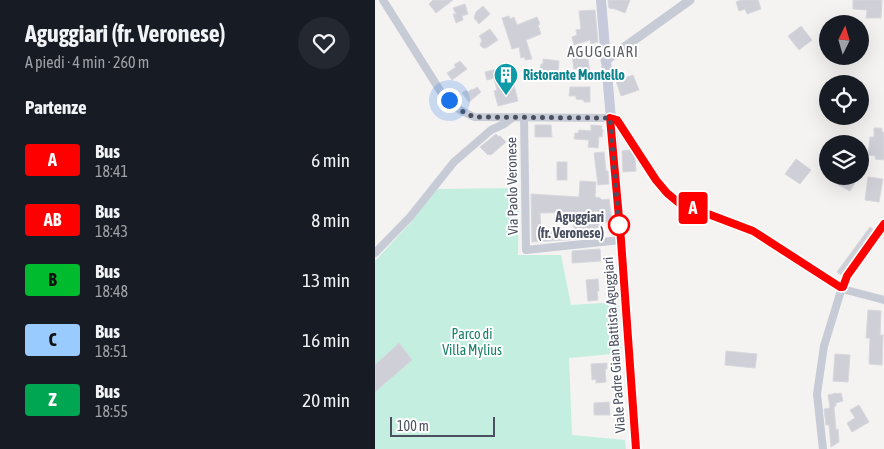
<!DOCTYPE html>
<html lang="it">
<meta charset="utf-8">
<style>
body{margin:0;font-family:"Asap Condensed",sans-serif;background:#242831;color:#f1f3f6;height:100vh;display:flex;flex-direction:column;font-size:19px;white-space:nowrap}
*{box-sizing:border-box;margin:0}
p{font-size:16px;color:#9ea1a6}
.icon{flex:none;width:28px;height:28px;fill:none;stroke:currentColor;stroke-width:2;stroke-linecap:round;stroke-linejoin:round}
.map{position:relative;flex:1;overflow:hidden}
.drawer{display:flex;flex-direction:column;background:#171b24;width:375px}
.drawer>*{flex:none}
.badge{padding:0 10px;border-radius:4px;font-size:18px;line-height:32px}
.needle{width:32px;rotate:5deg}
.controls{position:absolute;left:444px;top:15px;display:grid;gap:10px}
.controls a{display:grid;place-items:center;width:50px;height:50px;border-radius:50%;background:#171b24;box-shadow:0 5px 20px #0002;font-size:25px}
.scale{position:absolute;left:15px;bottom:12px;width:105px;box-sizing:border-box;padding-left:5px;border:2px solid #4a5060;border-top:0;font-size:14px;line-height:18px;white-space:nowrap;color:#4a5060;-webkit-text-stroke:4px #fff;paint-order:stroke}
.you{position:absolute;width:25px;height:25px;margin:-12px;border:4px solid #fff;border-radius:50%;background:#1a73e8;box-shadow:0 0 0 8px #1a73e833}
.map>.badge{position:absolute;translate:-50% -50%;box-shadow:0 0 0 2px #fff}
h2{padding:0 25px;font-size:19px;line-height:45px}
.round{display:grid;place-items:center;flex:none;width:52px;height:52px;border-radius:26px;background:#242831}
.summary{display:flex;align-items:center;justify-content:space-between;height:85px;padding:0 25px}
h1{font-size:24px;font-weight:700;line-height:38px}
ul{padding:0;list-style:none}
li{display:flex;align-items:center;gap:15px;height:60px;padding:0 25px}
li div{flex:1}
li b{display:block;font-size:19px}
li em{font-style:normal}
li .badge{min-width:55px;font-weight:700;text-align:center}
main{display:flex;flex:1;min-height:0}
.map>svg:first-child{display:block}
.green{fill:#c4efe0}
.building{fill:#cfd0d7;stroke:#d7d7dd;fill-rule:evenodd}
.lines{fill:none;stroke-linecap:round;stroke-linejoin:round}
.minor{stroke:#c7cbd6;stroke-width:8}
.tertiary{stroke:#c7cbd6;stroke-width:9}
.secondary{stroke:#c6cada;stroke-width:10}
.line-casing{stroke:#fff;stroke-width:11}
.line{stroke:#f00;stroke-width:8}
.walk{stroke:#4a5060;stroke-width:5;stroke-dasharray:0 9}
.stop-dot{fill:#fff;stroke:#f00;stroke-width:2.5}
.labels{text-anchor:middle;stroke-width:4;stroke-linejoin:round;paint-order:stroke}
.culture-label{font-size:14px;font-weight:bold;fill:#0d838f;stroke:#fff;text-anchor:start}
.street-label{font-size:14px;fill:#4a5060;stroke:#fff}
.stop-label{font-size:14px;font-weight:bold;fill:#4a5060;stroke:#fff;text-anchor:end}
.park-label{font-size:14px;fill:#1a8269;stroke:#fff}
.neighbourhood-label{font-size:15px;letter-spacing:1px;fill:#5f6067;stroke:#fff}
</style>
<main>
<section class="drawer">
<div class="summary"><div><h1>Aguggiari (fr. Veronese)</h1><p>A piedi · 4 min · 260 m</p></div><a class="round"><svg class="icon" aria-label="heart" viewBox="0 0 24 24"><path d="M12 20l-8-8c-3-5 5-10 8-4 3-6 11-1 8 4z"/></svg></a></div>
<h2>Partenze</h2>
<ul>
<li><span class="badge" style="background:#f00;color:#fff">A</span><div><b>Bus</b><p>18:41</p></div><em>6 min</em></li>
<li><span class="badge" style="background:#f00;color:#fff">AB</span><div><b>Bus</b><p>18:43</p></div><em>8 min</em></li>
<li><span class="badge" style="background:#00bb2d;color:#111">B</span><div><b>Bus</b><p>18:48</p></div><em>13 min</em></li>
<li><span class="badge" style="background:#99cbff;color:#111">C</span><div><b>Bus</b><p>18:51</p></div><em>16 min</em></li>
<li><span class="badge" style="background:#00a651;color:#fff">Z</span><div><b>Bus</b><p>18:55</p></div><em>20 min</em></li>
</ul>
</section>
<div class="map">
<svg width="509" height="449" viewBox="0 0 509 449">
<rect width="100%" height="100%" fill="#f4f3f2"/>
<!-- green -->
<polygon class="green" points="144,188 143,255 186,255 196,305 243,302 247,353 194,358 197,435 250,440 251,449 0,449 0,261 38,220 54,196 63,189"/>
<!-- building -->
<g class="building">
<polygon points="58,0 78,0 61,13 54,4"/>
<polygon points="233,0 255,0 250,13 240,9 234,8"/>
<polygon points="366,0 383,0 386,9 372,14 370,9 364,11 361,2"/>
<polygon points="478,0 507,0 506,18 491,18 492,10 478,9"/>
<polygon points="90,4 93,14 87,16 88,20 81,23 78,14 81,14 78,8"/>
<polygon points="108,6 115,14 104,24 99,18 101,12"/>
<polygon points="220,10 223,42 216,44 215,40 199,45 197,37 202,35 201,30 206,29 204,11"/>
<polygon points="134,16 135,19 139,17 142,25 162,17 165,24 163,25 166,34 151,40 157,59 150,60 150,57 146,58 144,47 137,49 127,18"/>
<polygon points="426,26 437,40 424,50 413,36"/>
<polygon points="115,29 123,40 111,48 108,48 105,45 107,40 104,36"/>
<polygon points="207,54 208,59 213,59 215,72 204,72 204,69 199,69 197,55"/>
<polygon points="168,59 184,61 183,73 165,72 166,64 168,64"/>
<polygon points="85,61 92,69 77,80 72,73 81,67 79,65"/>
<polygon points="134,66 135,71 134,72 138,85 139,85 143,101 123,106 119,91 122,90 119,78 112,80 110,72"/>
<polygon points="258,75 264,90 246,96 241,81"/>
<polygon points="102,87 106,92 94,102 87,93 91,90 93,92 97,89 98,90"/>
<polygon points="195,87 215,87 215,102 209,102 209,100 201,99 201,96 194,96"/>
<polygon points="160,125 176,125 177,137 160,137"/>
<polygon points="216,125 227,126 226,129 228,130 227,137 224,136 223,148 213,147 214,140 199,139 200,133 203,133 204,130 216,131"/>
<polygon points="499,128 507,128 507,132 509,132 509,160 500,159 501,156 493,155 495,137 499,137"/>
<polygon points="121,134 124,137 125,136 131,142 116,155 114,154 113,155 105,147"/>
<polygon points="255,150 260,158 261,171 248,172 247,151"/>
<polygon points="229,152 231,171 233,171 234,184 223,185 219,153"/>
<polygon points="421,159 436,170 425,184 410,174"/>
<rect x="182" y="162" width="10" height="18"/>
<polygon points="467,176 482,176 481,181 475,191 462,184"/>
<polygon points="493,177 508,179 504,202 490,200"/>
<path d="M205,181L221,182L220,197L225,198L227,200L234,199L237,222L229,223L224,227L223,211L204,212L205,225L223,224L224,234L205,235V239L157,242L156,194L204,197ZM198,212L199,229L166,231L165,213Z"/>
<polygon points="495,227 498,229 466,275 462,272"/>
<polygon points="225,249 226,261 197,263 197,251"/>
<polygon points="223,279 224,291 222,291 223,300 213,301 211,280"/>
<polygon points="493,310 506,311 505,335 508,335 507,365 494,364 495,338 491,338"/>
<polygon points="24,343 37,360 0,392 0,365"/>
<polygon points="351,351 382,354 380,368 350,365"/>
<polygon points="460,354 475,355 473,382 458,381"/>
<polygon points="232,363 232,369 230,369 231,382 221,383 221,379 217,380 216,364"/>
<polygon points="461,393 461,394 466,393 468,401 461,403 461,406 459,407 461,430 463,429 464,442 456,447 454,425 451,425 449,409 455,408 453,395"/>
<polygon points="234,402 235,415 219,415 219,403"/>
<polygon points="484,405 494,422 477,432 472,423 480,418 475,410"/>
</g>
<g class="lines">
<!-- minor -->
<g class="minor">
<polyline points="8,0 66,92 85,110 99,117 235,118 242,120 281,180 292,193 304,203 378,231 463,287 468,287 471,290 509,300"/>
<polyline points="149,117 151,250 246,240"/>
<polyline points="0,253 35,217 79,162 116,130 129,124 137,118"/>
<polyline points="448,449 442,394 449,346 468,284 472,276 509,224"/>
</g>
<!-- tertiary -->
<polyline class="tertiary" points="230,61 315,0"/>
<!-- secondary -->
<polyline class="secondary" points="226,0 246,240 261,449"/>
</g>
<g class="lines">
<defs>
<polyline id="line" points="261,449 246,240 235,118 242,120 281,180 292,193 304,203 378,231 465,287 468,287 472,276 509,224"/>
</defs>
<!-- line casing -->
<use href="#line" class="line-casing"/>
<!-- line -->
<use href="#line" class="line"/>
<!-- walk -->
<polyline class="walk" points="74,100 85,110 99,117 235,118 244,226 244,225"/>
</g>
<!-- icons -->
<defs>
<symbol id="building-pin" viewBox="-11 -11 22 30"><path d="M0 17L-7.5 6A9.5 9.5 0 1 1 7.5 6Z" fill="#0f9aa8" stroke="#fff"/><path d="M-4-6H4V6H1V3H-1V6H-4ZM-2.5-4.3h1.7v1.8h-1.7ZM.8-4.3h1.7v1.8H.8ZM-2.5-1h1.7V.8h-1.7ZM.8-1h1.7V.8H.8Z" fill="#fff"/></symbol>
</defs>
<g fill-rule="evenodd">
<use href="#building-pin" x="117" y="61" width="28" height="38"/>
</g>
<!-- markers -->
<circle class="stop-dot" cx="244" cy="225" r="10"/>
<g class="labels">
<!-- culture labels -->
<g class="culture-label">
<text x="148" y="80">Ristorante Montello</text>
</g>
<!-- street labels -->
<g class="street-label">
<text transform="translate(137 186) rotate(-91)" y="5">Via Paolo Veronese</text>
<text transform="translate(239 345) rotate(-94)" y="5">Viale Padre Gian Battista Aguggiari</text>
</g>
<!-- stop labels -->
<g class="stop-label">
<text x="229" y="222">Aguggiari<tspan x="229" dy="16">(fr. Veronese)</tspan></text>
</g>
<!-- park labels -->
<g class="park-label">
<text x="97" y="339">Parco di<tspan x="97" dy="16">Villa Mylius</tspan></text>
</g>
<!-- neighbourhood labels -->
<g class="neighbourhood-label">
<text x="228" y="57">AGUGGIARI</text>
</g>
</g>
</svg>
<div class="controls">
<a><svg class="needle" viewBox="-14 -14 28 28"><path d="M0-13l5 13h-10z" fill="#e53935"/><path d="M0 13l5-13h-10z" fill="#9ea1a6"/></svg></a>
<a><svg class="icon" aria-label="locate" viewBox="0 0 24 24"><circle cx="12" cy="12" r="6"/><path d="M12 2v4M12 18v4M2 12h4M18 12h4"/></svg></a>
<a><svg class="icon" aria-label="layers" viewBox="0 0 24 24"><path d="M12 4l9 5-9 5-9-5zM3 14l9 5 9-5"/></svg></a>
</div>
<div class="scale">100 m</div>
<div class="you" style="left:74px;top:100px"></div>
<b class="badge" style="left:318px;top:208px;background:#f00;color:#fff">A</b>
</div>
</main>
